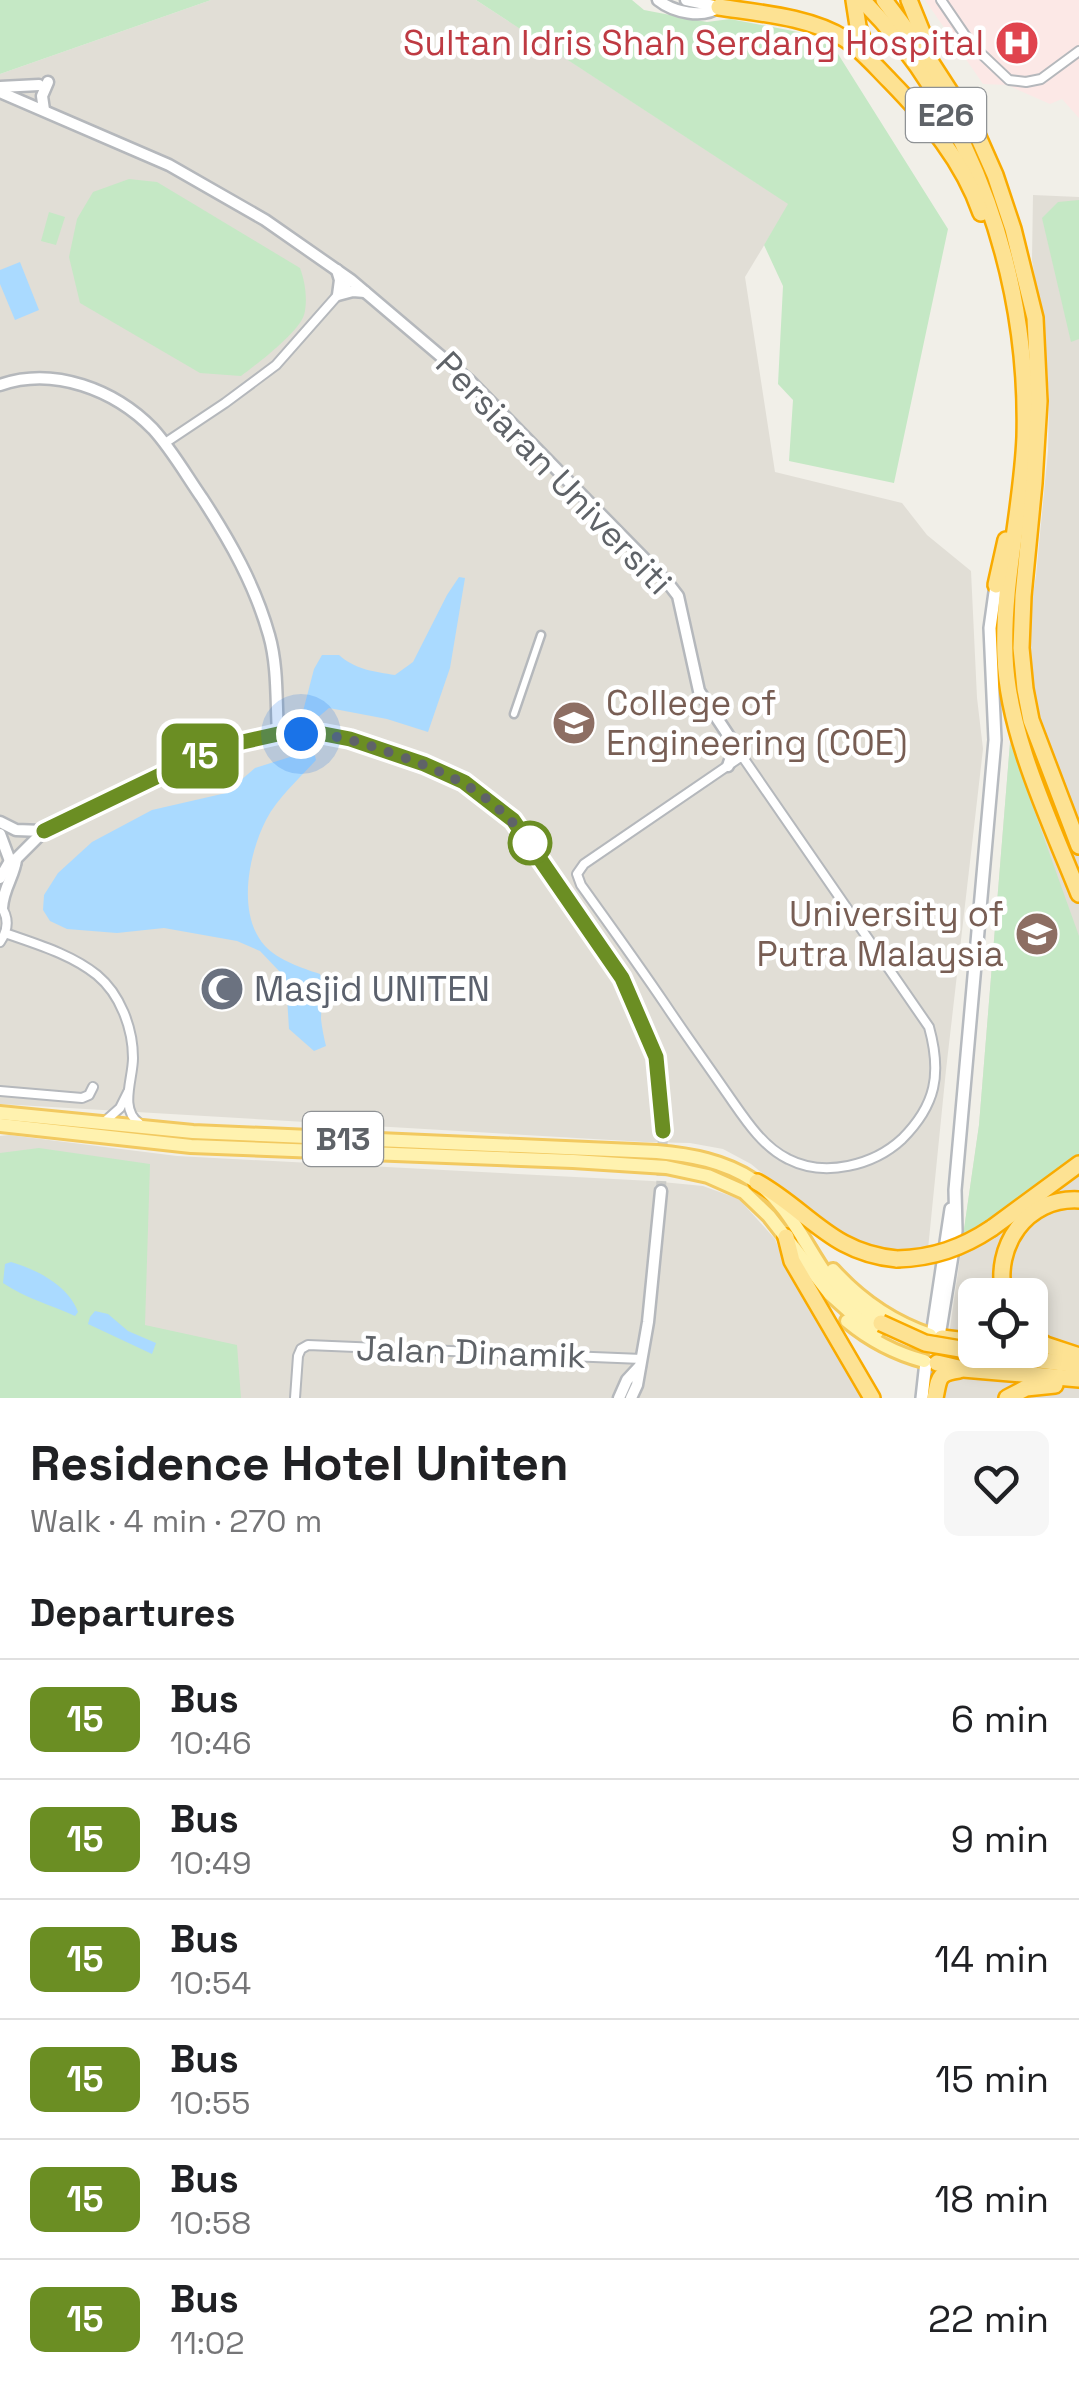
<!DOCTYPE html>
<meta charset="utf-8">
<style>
body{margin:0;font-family:"Space Grotesk",sans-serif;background:#f6f6f6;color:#202124;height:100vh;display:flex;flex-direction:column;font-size:38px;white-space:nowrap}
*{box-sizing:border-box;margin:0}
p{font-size:32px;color:#757577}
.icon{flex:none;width:55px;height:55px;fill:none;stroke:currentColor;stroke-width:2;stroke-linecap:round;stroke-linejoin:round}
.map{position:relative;height:1398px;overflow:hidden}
.sheet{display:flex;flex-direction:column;background:#fff;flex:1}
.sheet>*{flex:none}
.badge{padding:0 20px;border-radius:15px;font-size:35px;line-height:65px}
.controls{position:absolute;left:958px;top:1278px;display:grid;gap:20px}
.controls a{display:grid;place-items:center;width:90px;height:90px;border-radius:15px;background:#fff;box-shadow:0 5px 15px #0003;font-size:50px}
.you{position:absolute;width:50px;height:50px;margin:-25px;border:8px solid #fff;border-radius:50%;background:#1a73e8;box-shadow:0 0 0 15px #1a73e833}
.map>.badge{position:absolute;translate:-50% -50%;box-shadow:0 0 0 5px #fff}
h2{padding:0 30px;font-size:38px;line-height:90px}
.round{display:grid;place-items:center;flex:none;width:105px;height:105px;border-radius:15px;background:#f6f6f6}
.overview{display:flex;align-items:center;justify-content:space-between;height:170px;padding:0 30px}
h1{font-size:48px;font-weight:600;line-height:75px}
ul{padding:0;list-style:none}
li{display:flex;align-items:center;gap:30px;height:120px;padding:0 30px;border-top:2px solid #e0e0e0}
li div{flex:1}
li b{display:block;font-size:38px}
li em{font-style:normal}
li .badge{min-width:110px;font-weight:700;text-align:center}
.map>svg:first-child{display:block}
.education{fill:#e1ded6;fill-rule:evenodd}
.medical{fill:#fce8e6}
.green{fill:#c5e8c5}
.water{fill:#aadaff}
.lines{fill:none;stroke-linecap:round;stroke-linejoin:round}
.tertiary-tunnel{stroke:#ccccc8;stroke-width:10;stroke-dasharray:10 5;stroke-linecap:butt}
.pedestrian-casing{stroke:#b5b8bc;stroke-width:11}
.minor-casing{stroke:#b5b8bc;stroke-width:12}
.tertiary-casing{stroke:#b5b8bc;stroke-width:15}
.secondary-casing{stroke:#b6babf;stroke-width:16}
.primary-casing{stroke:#f2c960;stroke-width:18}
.motorway-casing{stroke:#f9ab00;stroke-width:20}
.pedestrian{stroke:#fff;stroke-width:6}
.minor{stroke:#fff;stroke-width:8}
.tertiary{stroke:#fff;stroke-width:10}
.secondary{stroke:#fff;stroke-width:11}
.primary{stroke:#fff2af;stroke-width:12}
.motorway{stroke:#fde293;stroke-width:15}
.motorway-bridge-casing{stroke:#f9ab00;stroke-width:20;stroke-linecap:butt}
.motorway-bridge{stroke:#fde293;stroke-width:15}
.line-casing{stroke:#fff;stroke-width:22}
.line{stroke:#6b8e23;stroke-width:15}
.walk{stroke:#5f6368;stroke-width:10;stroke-dasharray:0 18}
.stop-dot{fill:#fff;stroke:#6b8e23;stroke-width:5}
.labels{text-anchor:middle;stroke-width:9;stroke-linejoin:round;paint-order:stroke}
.shield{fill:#fff;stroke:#8f9295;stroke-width:2.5}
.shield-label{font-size:32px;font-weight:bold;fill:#5f6368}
.health-label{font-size:35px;fill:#be3a42;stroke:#fff;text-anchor:end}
.street-label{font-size:35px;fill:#5f6368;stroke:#fff}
.education-label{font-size:35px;fill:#785e54;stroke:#fff;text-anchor:start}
.worship-label{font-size:35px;fill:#5b616d;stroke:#fff;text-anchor:start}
</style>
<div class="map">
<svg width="1079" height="1398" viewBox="0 0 1079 1398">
<rect width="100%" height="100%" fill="#f1efe8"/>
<!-- education -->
<g class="education">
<polygon points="211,0 476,0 789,204 745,277 775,472 902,503 927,535 971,571 977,698 983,749 946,1070 928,1249 904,1253 876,1248 853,1239 823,1223 751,1164 723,1149 690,1143 645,1142 0,1104 0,74"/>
<path d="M1033,195L1079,197V1398H940L979,1125L1010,743L1036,575L1048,451L1049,396L1044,332L1032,260ZM975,1295H1030V1350H975Z"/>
<polygon points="9,1135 177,1156 652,1181 703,1186 739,1199 775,1239 786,1267 863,1398 0,1398 0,1136"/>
</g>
<!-- medical -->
<polygon class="medical" points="925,0 1079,0 1079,118 1062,99 1050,104 1007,85 983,84"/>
<!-- green -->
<g class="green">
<polygon points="0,0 211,0 0,74"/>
<polygon points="476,0 632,0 644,10 707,22 730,19 798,32 833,46 948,229 894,483 789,461 793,400 778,384 783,286 764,245 788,204"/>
<path d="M129,179L157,182L300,268C305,281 308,301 304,315C298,333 257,364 241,376L200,373L80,303L69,257L77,219L93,192Z"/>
<polygon points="1079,200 1079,339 1071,342 1042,218 1058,202"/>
<polygon points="49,212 65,217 56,245 41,241"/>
<polygon points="1010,743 1079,936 1079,1158 993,1220 963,1236 979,1125"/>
<polygon points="39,1148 150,1164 145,1325 237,1345 241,1398 0,1398 0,1153"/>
</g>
<!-- water -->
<g class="water">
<polygon points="20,262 39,310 15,320 0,284 0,270"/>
<path d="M459,577L465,578L450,668L428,732L387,719L329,708L316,719H301L314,669L322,655H339C354,669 375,672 395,675L413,662L447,595Z"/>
<path d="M302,746L313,748L316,760C300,778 278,797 266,820C249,853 236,914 265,946C278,960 302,968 320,974C325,989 321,1003 321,1019C322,1028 324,1038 326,1046L314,1051L289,1029L287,997L280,972L260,951L237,941L164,928L117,933L67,929L50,921L43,910L44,895L58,873L92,842L152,810L226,793L255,768L290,757Z"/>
<path d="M11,1262C36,1269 69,1286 78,1312L75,1316C51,1305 25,1298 3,1283L5,1264Z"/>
<polygon points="95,1311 108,1314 128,1331 156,1343 152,1354 88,1324 90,1317"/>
</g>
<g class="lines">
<!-- tertiary-tunnel -->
<polyline class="tertiary-tunnel" points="661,1191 663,1131"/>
<defs>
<polyline id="pedestrian" points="514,714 541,635"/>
<g id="minor">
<polyline points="941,0 971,44 1009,80 1026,82 1041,79 1079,51"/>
<polyline points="165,443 225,403 276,365 351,280"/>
<path d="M742,756L929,1027C942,1074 936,1105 902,1139C874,1165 825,1178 788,1159C761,1146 743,1116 726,1092C706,1063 685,1034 665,1004C638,964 609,924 581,885L577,874L584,864Z"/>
<path d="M0,905C9,917 9,929 0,942"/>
<path d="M5,933C36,944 71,954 97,975C120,994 133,1028 133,1058C133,1079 119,1109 139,1123"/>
<polyline points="0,1091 82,1098 89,1095 93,1087"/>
<polyline points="103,1123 120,1108 128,1092"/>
<polyline points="295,1398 298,1356 301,1349 308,1345 642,1359"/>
</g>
<g id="tertiary">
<path d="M658,0C673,12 703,19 719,7"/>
<polyline points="686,0 719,7"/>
<polyline points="0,87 39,85"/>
<polyline points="0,92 169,165 265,220 351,280 470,381 668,583 678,596 699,691 742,756"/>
<polyline points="44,110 42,96 48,82"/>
<polyline points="337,270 340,280 338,295 353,291 365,292"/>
<path d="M0,385C54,366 115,390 153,429C172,450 186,475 202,498C230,541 255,585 269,635C278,666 276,702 278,734"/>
<polyline points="728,766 735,745"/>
<polyline points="0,822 16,830 43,831"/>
<polyline points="0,834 10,861 15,864"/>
<polyline points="0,878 10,861 16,859 44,831 204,754 238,743 278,734 324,734 350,739 438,770 464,782 513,820 621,978 656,1057 663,1131"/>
<path d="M2,908C3,888 15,875 16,859"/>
<polyline points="619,1398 627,1380 640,1366"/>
<polyline points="631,1398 637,1385 648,1322 661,1191"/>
</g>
<g id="secondary">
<polyline points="933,1329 951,1209"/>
<polyline points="939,1336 956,1231 955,1190 995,740 990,628 996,585"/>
<polyline points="922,1398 926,1362"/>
</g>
<g id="primary">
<path d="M0,1113L193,1132L657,1152C691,1155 724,1161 753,1180C790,1203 807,1251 833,1284C847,1300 863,1312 881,1323"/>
<polyline points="0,1125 191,1146 573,1161 666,1167 708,1176 744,1192 769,1216 830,1294 858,1319 877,1332"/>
<path d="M833,1270C860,1300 892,1322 930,1335"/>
<path d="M847,1321C871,1341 894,1353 924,1361"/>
</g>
<g id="motorway">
<polyline points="854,0 858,26 869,59"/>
<path d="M862,0C974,112 1029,280 1025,437C1022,510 1002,583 1005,656C1008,735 1050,821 1079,894"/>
<polyline points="884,0 930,61 976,132 995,175 1013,229 1035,318 1039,401 1034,483 1023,596 1021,648 1025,689 1031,720 1079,846"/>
<polyline points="909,0 928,47"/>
<path d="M719,7C758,13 811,17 845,39C862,50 876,67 890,81C928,120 963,161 981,213"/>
<polyline points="996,585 1006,540"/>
<path d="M757,1182C809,1211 831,1253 897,1259"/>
<polyline points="992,1228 1079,1164"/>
<polyline points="786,1237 792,1261 872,1398"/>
<path d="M1004,1295C993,1247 1026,1197 1079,1200"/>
<polyline points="1030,1335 1046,1345 1079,1356"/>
<polyline points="942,1338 975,1342"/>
<polyline points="990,1354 1079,1365"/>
<polyline points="937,1363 963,1369 1079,1379"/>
<path d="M935,1398C939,1379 937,1373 959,1370"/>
<polyline points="1007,1398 1026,1388 1055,1385"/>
</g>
</defs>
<!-- pedestrian casing -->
<use href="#pedestrian" class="pedestrian-casing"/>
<!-- minor casing -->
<use href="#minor" class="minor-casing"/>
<!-- tertiary casing -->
<use href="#tertiary" class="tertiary-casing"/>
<!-- secondary casing -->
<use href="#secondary" class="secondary-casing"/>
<!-- primary casing -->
<use href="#primary" class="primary-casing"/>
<!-- motorway casing -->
<use href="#motorway" class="motorway-casing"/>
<!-- pedestrian -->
<use href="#pedestrian" class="pedestrian"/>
<!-- minor -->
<use href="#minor" class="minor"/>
<!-- tertiary -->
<use href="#tertiary" class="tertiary"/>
<!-- secondary -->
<use href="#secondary" class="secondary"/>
<!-- primary -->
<use href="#primary" class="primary"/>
<!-- motorway -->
<use href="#motorway" class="motorway"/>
<defs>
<g id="motorway-bridge">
<path d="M897,1259C933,1258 962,1248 992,1228"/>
<polyline points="881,1323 925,1343 990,1354"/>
</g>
</defs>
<!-- motorway-bridge casing -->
<use href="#motorway-bridge" class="motorway-bridge-casing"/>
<!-- motorway-bridge -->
<use href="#motorway-bridge" class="motorway-bridge"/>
</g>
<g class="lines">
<defs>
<polyline id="line" points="44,831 204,754 238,743 278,734 324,734 350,739 424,764 464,782 513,820 622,978 656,1057 663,1131"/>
</defs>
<!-- line casing -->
<use href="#line" class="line-casing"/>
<!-- line -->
<use href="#line" class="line"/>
<!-- walk -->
<path class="walk" d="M301,734C333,733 360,742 391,753C457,776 491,792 535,849L530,843"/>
</g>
<!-- icons -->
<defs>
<symbol id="hospital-disc" viewBox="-11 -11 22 22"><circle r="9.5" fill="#e0444e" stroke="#fff"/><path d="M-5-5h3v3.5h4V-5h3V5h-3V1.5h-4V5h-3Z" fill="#fff"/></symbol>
<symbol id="university-disc" viewBox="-11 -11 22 22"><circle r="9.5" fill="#8d6e63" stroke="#fff"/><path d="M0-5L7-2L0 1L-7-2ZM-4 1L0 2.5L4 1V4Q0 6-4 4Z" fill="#fff"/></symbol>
<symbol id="mosque-disc" viewBox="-11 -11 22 22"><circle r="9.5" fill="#6b7280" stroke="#fff"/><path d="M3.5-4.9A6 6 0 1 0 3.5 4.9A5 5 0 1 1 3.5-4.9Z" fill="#fff"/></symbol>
</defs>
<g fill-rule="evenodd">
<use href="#hospital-disc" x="992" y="18" width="50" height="50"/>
<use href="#university-disc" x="549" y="698" width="50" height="50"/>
<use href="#university-disc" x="1012" y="909" width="50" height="50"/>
<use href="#mosque-disc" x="197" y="964" width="50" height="50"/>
</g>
<!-- markers -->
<circle class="stop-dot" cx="530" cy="843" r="20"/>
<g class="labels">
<!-- shield labels -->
<g class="shield">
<rect x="906" y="88" width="80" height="54" rx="8"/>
<rect x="303" y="1112" width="80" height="54" rx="8"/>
</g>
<g class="shield-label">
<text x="946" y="126">E26</text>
<text x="343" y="1150">B13</text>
</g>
<!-- health labels -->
<g class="health-label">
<text x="984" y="55">Sultan Idris Shah Serdang Hospital</text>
</g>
<!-- street labels -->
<g class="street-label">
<text transform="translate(554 473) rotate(46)" y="12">Persiaran Universiti</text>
<text transform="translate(471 1352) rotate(2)" y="12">Jalan Dinamik</text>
</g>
<!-- education labels -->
<g class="education-label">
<text x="606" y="715">College of<tspan x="606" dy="40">Engineering (COE)</tspan></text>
<text x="1004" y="926" text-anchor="end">University of<tspan x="1004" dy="40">Putra Malaysia</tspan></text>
</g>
<!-- worship labels -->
<g class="worship-label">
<text x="254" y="1001">Masjid UNITEN</text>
</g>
</g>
</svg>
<div class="controls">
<a><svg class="icon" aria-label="locate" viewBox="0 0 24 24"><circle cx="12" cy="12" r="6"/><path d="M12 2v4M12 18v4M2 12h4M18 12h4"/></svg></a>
</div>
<div class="you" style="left:301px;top:734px"></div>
<b class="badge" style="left:200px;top:756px;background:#6b8e23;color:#fff">15</b>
</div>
<section class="sheet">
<div class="overview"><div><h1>Residence Hotel Uniten</h1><p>Walk · 4 min · 270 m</p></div><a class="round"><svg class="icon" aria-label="heart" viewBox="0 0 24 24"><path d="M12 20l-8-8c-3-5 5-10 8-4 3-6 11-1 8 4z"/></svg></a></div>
<h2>Departures</h2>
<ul>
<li><span class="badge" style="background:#6b8e23;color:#fff">15</span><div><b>Bus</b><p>10:46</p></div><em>6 min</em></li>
<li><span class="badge" style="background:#6b8e23;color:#fff">15</span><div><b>Bus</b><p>10:49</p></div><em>9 min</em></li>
<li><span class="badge" style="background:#6b8e23;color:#fff">15</span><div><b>Bus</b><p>10:54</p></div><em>14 min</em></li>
<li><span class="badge" style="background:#6b8e23;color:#fff">15</span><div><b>Bus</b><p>10:55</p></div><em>15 min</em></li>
<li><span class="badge" style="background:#6b8e23;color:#fff">15</span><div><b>Bus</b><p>10:58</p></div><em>18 min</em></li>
<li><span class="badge" style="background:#6b8e23;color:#fff">15</span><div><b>Bus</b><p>11:02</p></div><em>22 min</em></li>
</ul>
</section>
